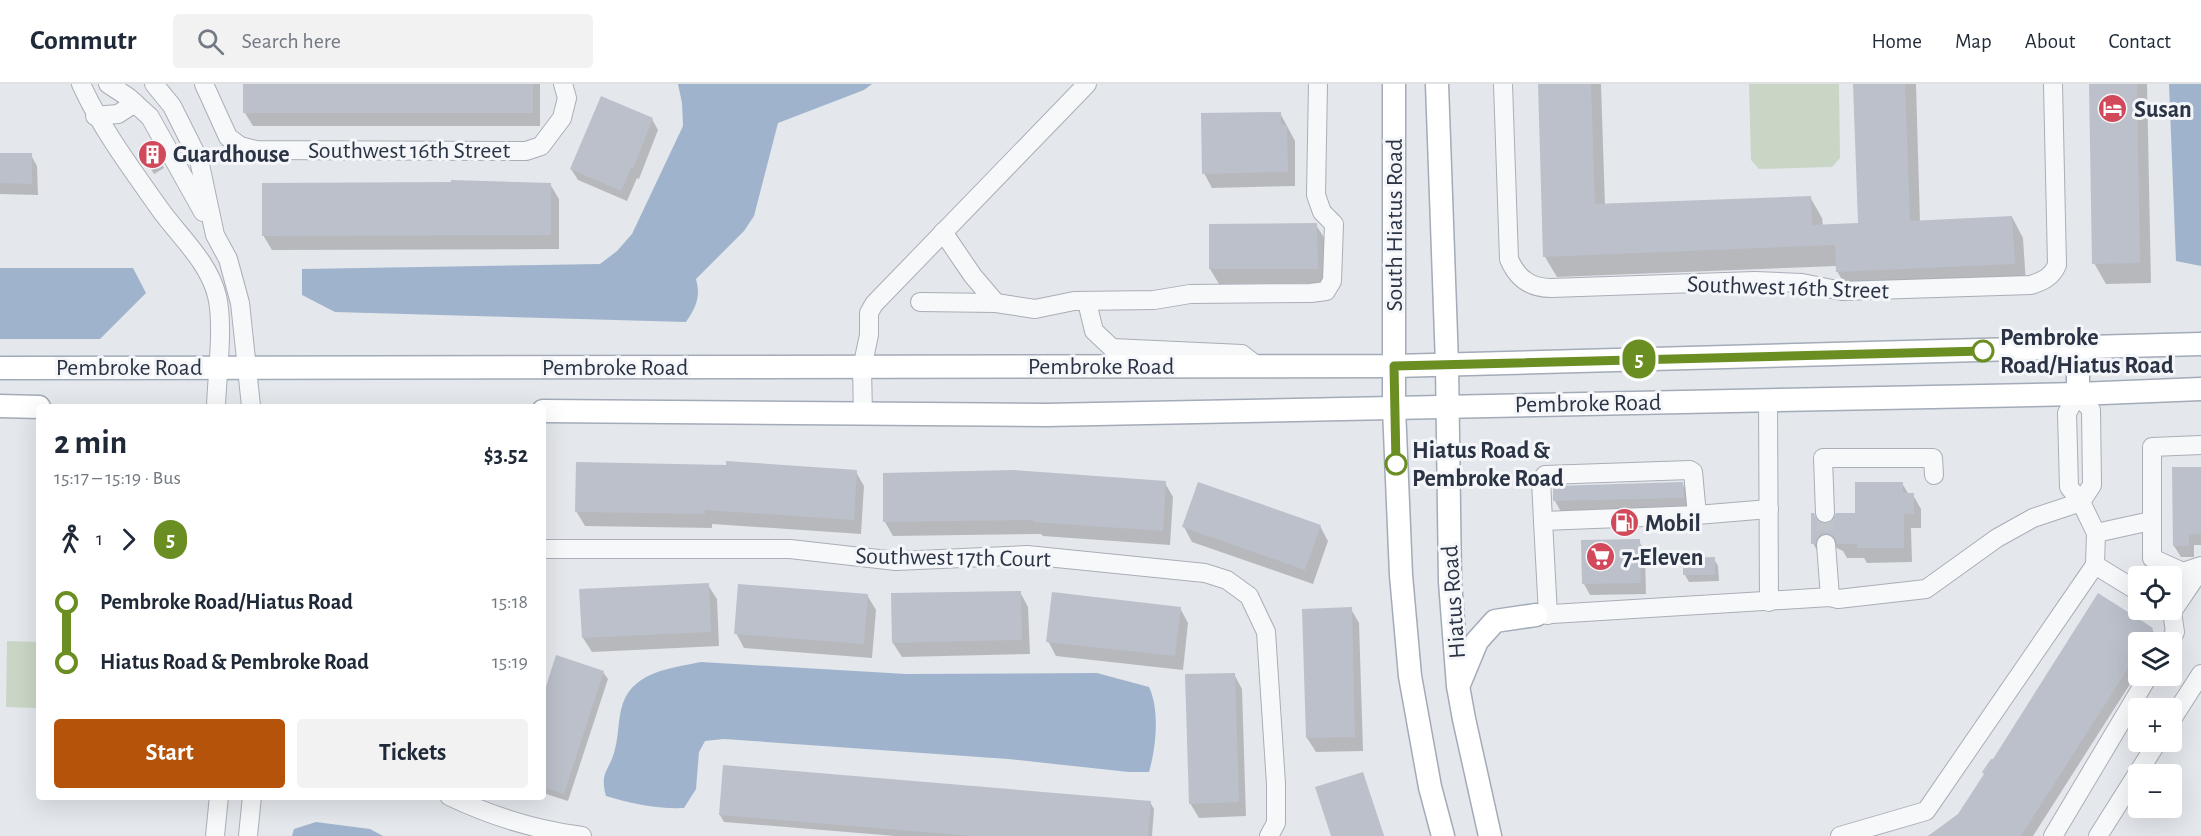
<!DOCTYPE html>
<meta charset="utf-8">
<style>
body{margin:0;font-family:"Alegreya Sans",sans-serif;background:#f2f2f3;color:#1f2937;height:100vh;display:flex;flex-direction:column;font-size:22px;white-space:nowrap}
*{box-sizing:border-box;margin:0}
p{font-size:20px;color:#747a83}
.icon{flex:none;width:33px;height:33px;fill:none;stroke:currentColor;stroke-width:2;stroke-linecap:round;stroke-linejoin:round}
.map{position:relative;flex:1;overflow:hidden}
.drawer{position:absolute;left:36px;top:320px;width:510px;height:396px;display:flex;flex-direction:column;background:#fff;border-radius:6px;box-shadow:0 6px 24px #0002}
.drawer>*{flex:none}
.badge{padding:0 12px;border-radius:20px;font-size:21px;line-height:39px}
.buttons{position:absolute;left:2128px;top:482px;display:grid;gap:12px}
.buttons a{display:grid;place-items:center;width:54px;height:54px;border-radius:6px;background:#fff;box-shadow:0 6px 24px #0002;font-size:30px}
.map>.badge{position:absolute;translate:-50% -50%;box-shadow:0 0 0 3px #fff}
.legs{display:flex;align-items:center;gap:9px;height:66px;padding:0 18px;font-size:20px}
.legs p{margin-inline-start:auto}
.overview{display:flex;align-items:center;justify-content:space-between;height:102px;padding:0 18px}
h1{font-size:33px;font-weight:700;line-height:45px}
.cta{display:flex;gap:12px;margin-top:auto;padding:12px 18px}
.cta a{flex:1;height:69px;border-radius:6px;background:#b45309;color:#fff;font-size:24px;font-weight:700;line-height:69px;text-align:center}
.cta a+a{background:#f2f2f3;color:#1f2937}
ul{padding:0 18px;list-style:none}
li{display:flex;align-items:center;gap:21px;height:60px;font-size:22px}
li i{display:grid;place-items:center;width:9px;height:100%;margin:0 8px;background:currentColor}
li i::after{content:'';width:15px;height:15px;margin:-8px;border:4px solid;border-radius:50%;background:#fff}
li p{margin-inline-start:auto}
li:first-child i{background:linear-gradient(#0000 50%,currentColor 0)}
li:last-child i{background:linear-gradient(currentColor 50%,#0000 0)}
header{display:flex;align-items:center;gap:36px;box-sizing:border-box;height:84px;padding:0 30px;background:#fff;border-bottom:2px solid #e0e1e3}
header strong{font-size:28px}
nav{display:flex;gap:33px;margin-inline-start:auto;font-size:21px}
.search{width:420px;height:54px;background:#f2f2f3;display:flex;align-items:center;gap:15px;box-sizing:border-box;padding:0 21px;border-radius:6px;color:#747a83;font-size:22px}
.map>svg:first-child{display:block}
.green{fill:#c9d6c5}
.water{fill:#9fb4cc}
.shadow{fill:#0003}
.building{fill:#bbc0ca}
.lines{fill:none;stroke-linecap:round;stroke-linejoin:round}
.minor-tunnel{stroke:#bfc3cb;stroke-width:18;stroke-dasharray:18 9;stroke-linecap:butt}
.minor-casing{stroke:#a9aeb7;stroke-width:20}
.major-casing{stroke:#a3abb8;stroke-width:25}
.minor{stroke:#f7f8fa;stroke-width:18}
.major{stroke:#fff;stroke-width:22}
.line-1-casing{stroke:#fff;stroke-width:14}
.line-1{stroke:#6b8e23;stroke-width:9}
.stop-1-dot{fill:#fff;stroke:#6b8e23;stroke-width:3}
.labels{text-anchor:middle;stroke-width:6;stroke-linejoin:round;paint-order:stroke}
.poi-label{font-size:24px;font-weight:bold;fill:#2b3445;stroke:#f4f6f9;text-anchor:start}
.street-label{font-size:24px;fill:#2b3445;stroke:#f4f6f9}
.stop-label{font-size:24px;font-weight:bold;fill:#2b3445;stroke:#f4f6f9;text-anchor:start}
</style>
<header>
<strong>Commutr</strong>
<div class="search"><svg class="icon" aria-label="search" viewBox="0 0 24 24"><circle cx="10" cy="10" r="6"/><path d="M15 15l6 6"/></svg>Search here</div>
<nav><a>Home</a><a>Map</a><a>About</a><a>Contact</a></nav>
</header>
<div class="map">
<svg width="2201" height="752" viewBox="0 0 2201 752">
<rect width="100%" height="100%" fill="#e4e7ec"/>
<!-- green -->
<g class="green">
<polygon points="1749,0 1839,0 1840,74 1832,83 1759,85 1751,76"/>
<polygon points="7,557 38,558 37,624 6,623"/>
</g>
<!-- water -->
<g class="water">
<path d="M678,0H872L864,6L778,39L754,132L744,147L696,195C701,213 696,223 686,238L335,228L302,211V185L600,180L617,167L632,150L683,42L682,19Z"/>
<polygon points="2169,0 2201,0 2201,182 2176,177"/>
<polygon points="0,184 133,184 146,209 100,255 0,255"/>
<path d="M701,578L906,590L1097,589L1149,603C1160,626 1156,664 1149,688H1129L1008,675L724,655L705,657L699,668L696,705L684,724C657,725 632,720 606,712C599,687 610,687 615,665C619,650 618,633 623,619C635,587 672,584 701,578Z"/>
<polygon points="316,738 370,745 383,752 292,752 294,745"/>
</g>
<!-- shadow -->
<g class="shadow">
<polygon points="245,0 540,0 540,42 253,42 245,29"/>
<polygon points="1539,0 1601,0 1605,122 1810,113 1822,134 1823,142 1860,140 1855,0 1916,0 1920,138 2012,133 2023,154 2026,200 1849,208 1837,187 1837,182 1557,193 1545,173"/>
<polygon points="2090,0 2147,0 2151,199 2106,200 2094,179"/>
<polygon points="1280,29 1295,57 1295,102 1212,104 1204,89"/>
<polygon points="652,35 658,46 639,95 637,94 627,117 578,96 571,85"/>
<polygon points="151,61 164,84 154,90 140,67"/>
<polygon points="0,71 31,71 37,82 38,111 0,110"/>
<polygon points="550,100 559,115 559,165 272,166 263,151"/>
<polygon points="1316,141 1325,155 1326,199 1219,200 1210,185 1210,142"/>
<polygon points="2201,384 2201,461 2194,461 2194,473 2181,473 2174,462"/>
<polygon points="856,388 864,402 861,450 712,440 712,444 585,442 576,427"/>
<polygon points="1165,399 1173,413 1170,461 1043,452 1041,450 893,452 885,438"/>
<polygon points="1682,399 1688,410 1689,424 1561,428 1555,417"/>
<polygon points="1902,399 1909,411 1913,411 1921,425 1921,444 1911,444 1912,478 1867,479 1864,474 1847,474 1843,467 1835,463 1821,474 1813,459 1818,440 1825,442 1857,430"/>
<polygon points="1320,442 1328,457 1313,500 1192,458 1184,443"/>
<polygon points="1639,457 1645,468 1646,510 1590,511 1584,500"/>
<polygon points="1714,475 1718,482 1719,497 1689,498 1685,491"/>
<polygon points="708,501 717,515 719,562 592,568 583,554"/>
<polygon points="1020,508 1028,523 1030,570 902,573 893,559"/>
<polygon points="867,511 876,526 872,574 744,564 736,549"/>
<polygon points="1180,524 1188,539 1183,586 1056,572 1048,557"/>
<polygon points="1351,525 1359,539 1363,667 1316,668 1307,654"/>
<polygon points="2152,545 2158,556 2157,558 2139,558 2139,586 2033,752 1927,752 1932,750 1959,731 1985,691"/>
<polygon points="603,588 608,595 568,717 543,709 543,617"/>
<polygon points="1234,590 1242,605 1246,732 1199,734 1190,719"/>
<polygon points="1363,690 1384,752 1333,752 1317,704"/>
<polygon points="1150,718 1154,725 1152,752 895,752 724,738 720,731"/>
</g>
<!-- building -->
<g class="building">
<rect x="243" y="0" width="290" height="29"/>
<polygon points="1538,0 1591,0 1595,120 1811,112 1812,141 1858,139 1853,0 1905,0 1910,137 2012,132 2015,180 1836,188 1835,161 1543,173"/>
<polygon points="2089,0 2137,0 2140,179 2092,180"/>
<polygon points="601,12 653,34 633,85 631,84 621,107 570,85"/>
<polygon points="1281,28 1281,41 1287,41 1288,88 1202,90 1201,29"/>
<polygon points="152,59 161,76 148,83 138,66"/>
<polygon points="0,69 32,69 32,100 0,99"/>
<polygon points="451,96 551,99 551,151 262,152 262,99 451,98"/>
<polygon points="1317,139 1318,185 1209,185 1209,140"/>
<polygon points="726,377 857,386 854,436 705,426 705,430 575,428 576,378 726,381"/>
<polygon points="2172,383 2201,383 2201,450 2189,451 2189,462 2173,462"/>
<polygon points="1013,386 1166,397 1163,447 1033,438 1033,436 883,438 883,389"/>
<polygon points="1198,398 1321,441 1305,486 1182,443"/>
<polygon points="1683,398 1684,414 1553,417 1553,402"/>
<polygon points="1855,398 1903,398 1903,409 1914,409 1914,430 1904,430 1904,464 1857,464 1857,460 1837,460 1835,453 1826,449 1819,451 1815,460 1811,460 1811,429 1814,429 1819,439 1825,440 1831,438 1836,429 1855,429"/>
<polygon points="1640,455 1641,499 1582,500 1581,456"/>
<polygon points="1715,473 1715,491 1683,491 1683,474"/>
<polygon points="709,499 711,548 582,554 579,505"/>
<polygon points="738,500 868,510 864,560 734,550"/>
<polygon points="1021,507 1022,556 892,559 891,509"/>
<polygon points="1052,508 1181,523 1175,572 1046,558"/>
<polygon points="2098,509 2153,544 2145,558 2139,558 2139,567 2021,752 1928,752 1958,730 1984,690 1982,688 1991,675 1993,675"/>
<polygon points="1352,523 1355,653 1306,654 1302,525"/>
<polygon points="556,571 604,587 564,710 543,703 543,612"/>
<polygon points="1235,589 1239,718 1189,720 1185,590"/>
<polygon points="723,681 1151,717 1148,752 971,752 719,731"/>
<polygon points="1363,688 1384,752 1331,752 1315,703"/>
</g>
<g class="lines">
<!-- minor-tunnel -->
<polyline class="minor-tunnel" points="1825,429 1826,460"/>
<defs>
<g id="minor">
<path d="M81,0C102,46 133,87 162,128C182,155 209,179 217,212C224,241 217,292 216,322"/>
<polyline points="108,0 128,13 150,33 203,128"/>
<polyline points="154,0 172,22 199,76 215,151 228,175 240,219 251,322"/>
<polyline points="204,0 228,53 240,62 256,66 526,67 541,62 562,34 567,14 563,0"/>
<path d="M1503,0L1509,175C1517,194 1530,204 1551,204L1755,197L1802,199L1842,207L2031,201C2043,197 2052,193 2057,181L2053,0"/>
<polyline points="95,32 118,30 135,19"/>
<polyline points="943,148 973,192 996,219"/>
<polyline points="920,218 996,219 1035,225 1074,217 1154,216 1190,210 1311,209 1326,207 1332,197 1334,140 1322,128 1316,111 1318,0"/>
<polyline points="1087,218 1094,247 1112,264 1242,270 1256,281"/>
<polyline points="1768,315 1769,518"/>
<polyline points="863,330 862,284 869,251 869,229 874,220 1087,0"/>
<polyline points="2201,361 2152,363 2152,474 2183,488 2201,482"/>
<polyline points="1825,429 1823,374 1933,374 1934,391"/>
<polyline points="1543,437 1541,396 1545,391 1690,386 1693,388 1697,431"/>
<polyline points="2096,449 2151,437"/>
<polyline points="1826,460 1830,513"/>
<polyline points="543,465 790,465 896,477 1027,471 1205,489 1227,496 1249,512 1266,548 1276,700 1276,739 1269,752"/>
<polyline points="2095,481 2139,508"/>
<polyline points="2167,525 2172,528 2201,485"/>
<polyline points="1536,531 1830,513 1838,515 1926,505 1997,454 2033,434 2081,418 2092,401 2091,326 2078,310 2067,329 2069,403 2081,418 2096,449 2095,481 1926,727 1840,752"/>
<polyline points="1548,531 1543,437 1697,431 1769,425"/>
<polyline points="2169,558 2175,548 2172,528"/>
<polyline points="2172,635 2201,590"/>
<path d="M449,712C491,732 536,746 582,752"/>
<polyline points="215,752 219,712"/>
<polyline points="248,752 252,712"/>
<polyline points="2053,752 2149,591"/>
<polyline points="2098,752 2158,657"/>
</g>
<g id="major">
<polyline points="1394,0 1394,324 1401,491 1410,592 1430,703 1443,752"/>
<polyline points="1437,0 1447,280 1450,498 1458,602 1464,635 1490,752"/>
<polyline points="0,284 1394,282 2201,260"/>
<polyline points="2078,310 2078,265"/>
<polyline points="0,322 39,323"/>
<polyline points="543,327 1046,331 2078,310 2201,305"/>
<polyline points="1460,598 1477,557 1495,537 1536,531"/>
</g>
</defs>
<!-- minor casing -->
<use href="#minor" class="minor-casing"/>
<!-- major casing -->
<use href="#major" class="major-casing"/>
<!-- minor -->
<use href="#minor" class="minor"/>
<!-- major -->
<use href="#major" class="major"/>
</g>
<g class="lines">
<defs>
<polyline id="line-1" points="1396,380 1394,282 1983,267"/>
</defs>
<!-- line-1 casing -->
<use href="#line-1" class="line-1-casing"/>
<!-- line-1 -->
<use href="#line-1" class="line-1"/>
</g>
<!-- icons -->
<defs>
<symbol id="hotel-disc" viewBox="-11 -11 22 22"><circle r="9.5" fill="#d1495b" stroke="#f4f6f9"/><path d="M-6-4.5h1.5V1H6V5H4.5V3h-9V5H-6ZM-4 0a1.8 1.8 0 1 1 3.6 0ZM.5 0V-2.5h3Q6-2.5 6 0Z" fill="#fff"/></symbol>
<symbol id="building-disc" viewBox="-11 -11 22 22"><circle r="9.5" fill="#d1495b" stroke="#f4f6f9"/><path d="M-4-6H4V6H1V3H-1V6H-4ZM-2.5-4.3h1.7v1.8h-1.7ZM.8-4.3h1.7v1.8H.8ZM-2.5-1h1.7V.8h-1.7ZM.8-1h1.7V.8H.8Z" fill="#fff"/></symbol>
<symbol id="fuel-disc" viewBox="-11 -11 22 22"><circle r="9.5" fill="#d1495b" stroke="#f4f6f9"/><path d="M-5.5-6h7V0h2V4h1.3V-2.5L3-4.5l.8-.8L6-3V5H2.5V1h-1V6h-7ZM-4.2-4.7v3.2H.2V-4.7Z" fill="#fff"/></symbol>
<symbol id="supermarket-disc" viewBox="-11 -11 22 22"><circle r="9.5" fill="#d1495b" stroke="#f4f6f9"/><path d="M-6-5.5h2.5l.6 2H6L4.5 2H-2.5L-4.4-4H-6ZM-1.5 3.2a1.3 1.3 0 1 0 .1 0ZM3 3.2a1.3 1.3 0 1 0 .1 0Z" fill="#fff"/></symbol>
</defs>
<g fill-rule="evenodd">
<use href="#hotel-disc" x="2096" y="8" width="33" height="33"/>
<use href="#building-disc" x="136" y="54" width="33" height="33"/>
<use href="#fuel-disc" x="1608" y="422" width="33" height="33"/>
<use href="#supermarket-disc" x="1584" y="456" width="33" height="33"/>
</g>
<!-- markers -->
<g class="stop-1-dot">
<circle cx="1983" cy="267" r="10"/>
<circle cx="1396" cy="380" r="10"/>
</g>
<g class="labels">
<!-- poi labels -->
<g class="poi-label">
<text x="2134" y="33">Susan</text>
<text x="173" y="78">Guardhouse</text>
<text x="1645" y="447">Mobil</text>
<text x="1622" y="481">7-Eleven</text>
</g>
<!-- street labels -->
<g class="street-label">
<text x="409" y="74">Southwest 16th Street</text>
<text transform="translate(1394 141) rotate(-90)" y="8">South Hiatus Road</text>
<text transform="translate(1788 203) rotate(2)" y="8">Southwest 16th Street</text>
<text x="1101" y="290">Pembroke Road</text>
<text x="129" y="291">Pembroke Road</text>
<text x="615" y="291">Pembroke Road</text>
<text transform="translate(1588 319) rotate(-1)" y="8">Pembroke Road</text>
<text transform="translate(953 473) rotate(1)" y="8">Southwest 17th Court</text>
<text transform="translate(1453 518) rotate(-94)" y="8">Hiatus Road</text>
</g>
<!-- stop labels -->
<g class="stop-label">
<text x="2000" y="261">Pembroke<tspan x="2000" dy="28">Road/Hiatus Road</tspan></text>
<text x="1412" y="374">Hiatus Road &amp;<tspan x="1412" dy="28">Pembroke Road</tspan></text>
</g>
</g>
</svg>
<div class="buttons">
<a><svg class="icon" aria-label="locate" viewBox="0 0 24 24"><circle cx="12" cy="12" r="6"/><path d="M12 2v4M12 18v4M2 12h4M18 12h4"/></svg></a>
<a><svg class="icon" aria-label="layers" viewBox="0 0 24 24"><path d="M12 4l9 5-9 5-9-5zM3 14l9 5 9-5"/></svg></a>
<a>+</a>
<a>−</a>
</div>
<b class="badge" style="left:1639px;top:275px;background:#6b8e23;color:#fff">5</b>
<section class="drawer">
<div class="overview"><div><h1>2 min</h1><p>15:17 – 15:19 · Bus</p></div><b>$3.52</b></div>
<div class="legs"><svg class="icon" aria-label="walk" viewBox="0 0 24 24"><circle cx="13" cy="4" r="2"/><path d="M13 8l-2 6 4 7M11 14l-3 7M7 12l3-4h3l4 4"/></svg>1<svg class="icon" aria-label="forward" viewBox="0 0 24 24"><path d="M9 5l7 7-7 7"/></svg><b class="badge" style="background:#6b8e23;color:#fff">5</b></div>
<ul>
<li><i style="color:#6b8e23"></i><b>Pembroke Road/Hiatus Road</b><p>15:18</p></li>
<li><i style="color:#6b8e23"></i><b>Hiatus Road &amp; Pembroke Road</b><p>15:19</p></li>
</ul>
<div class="cta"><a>Start</a><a>Tickets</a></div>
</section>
</div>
